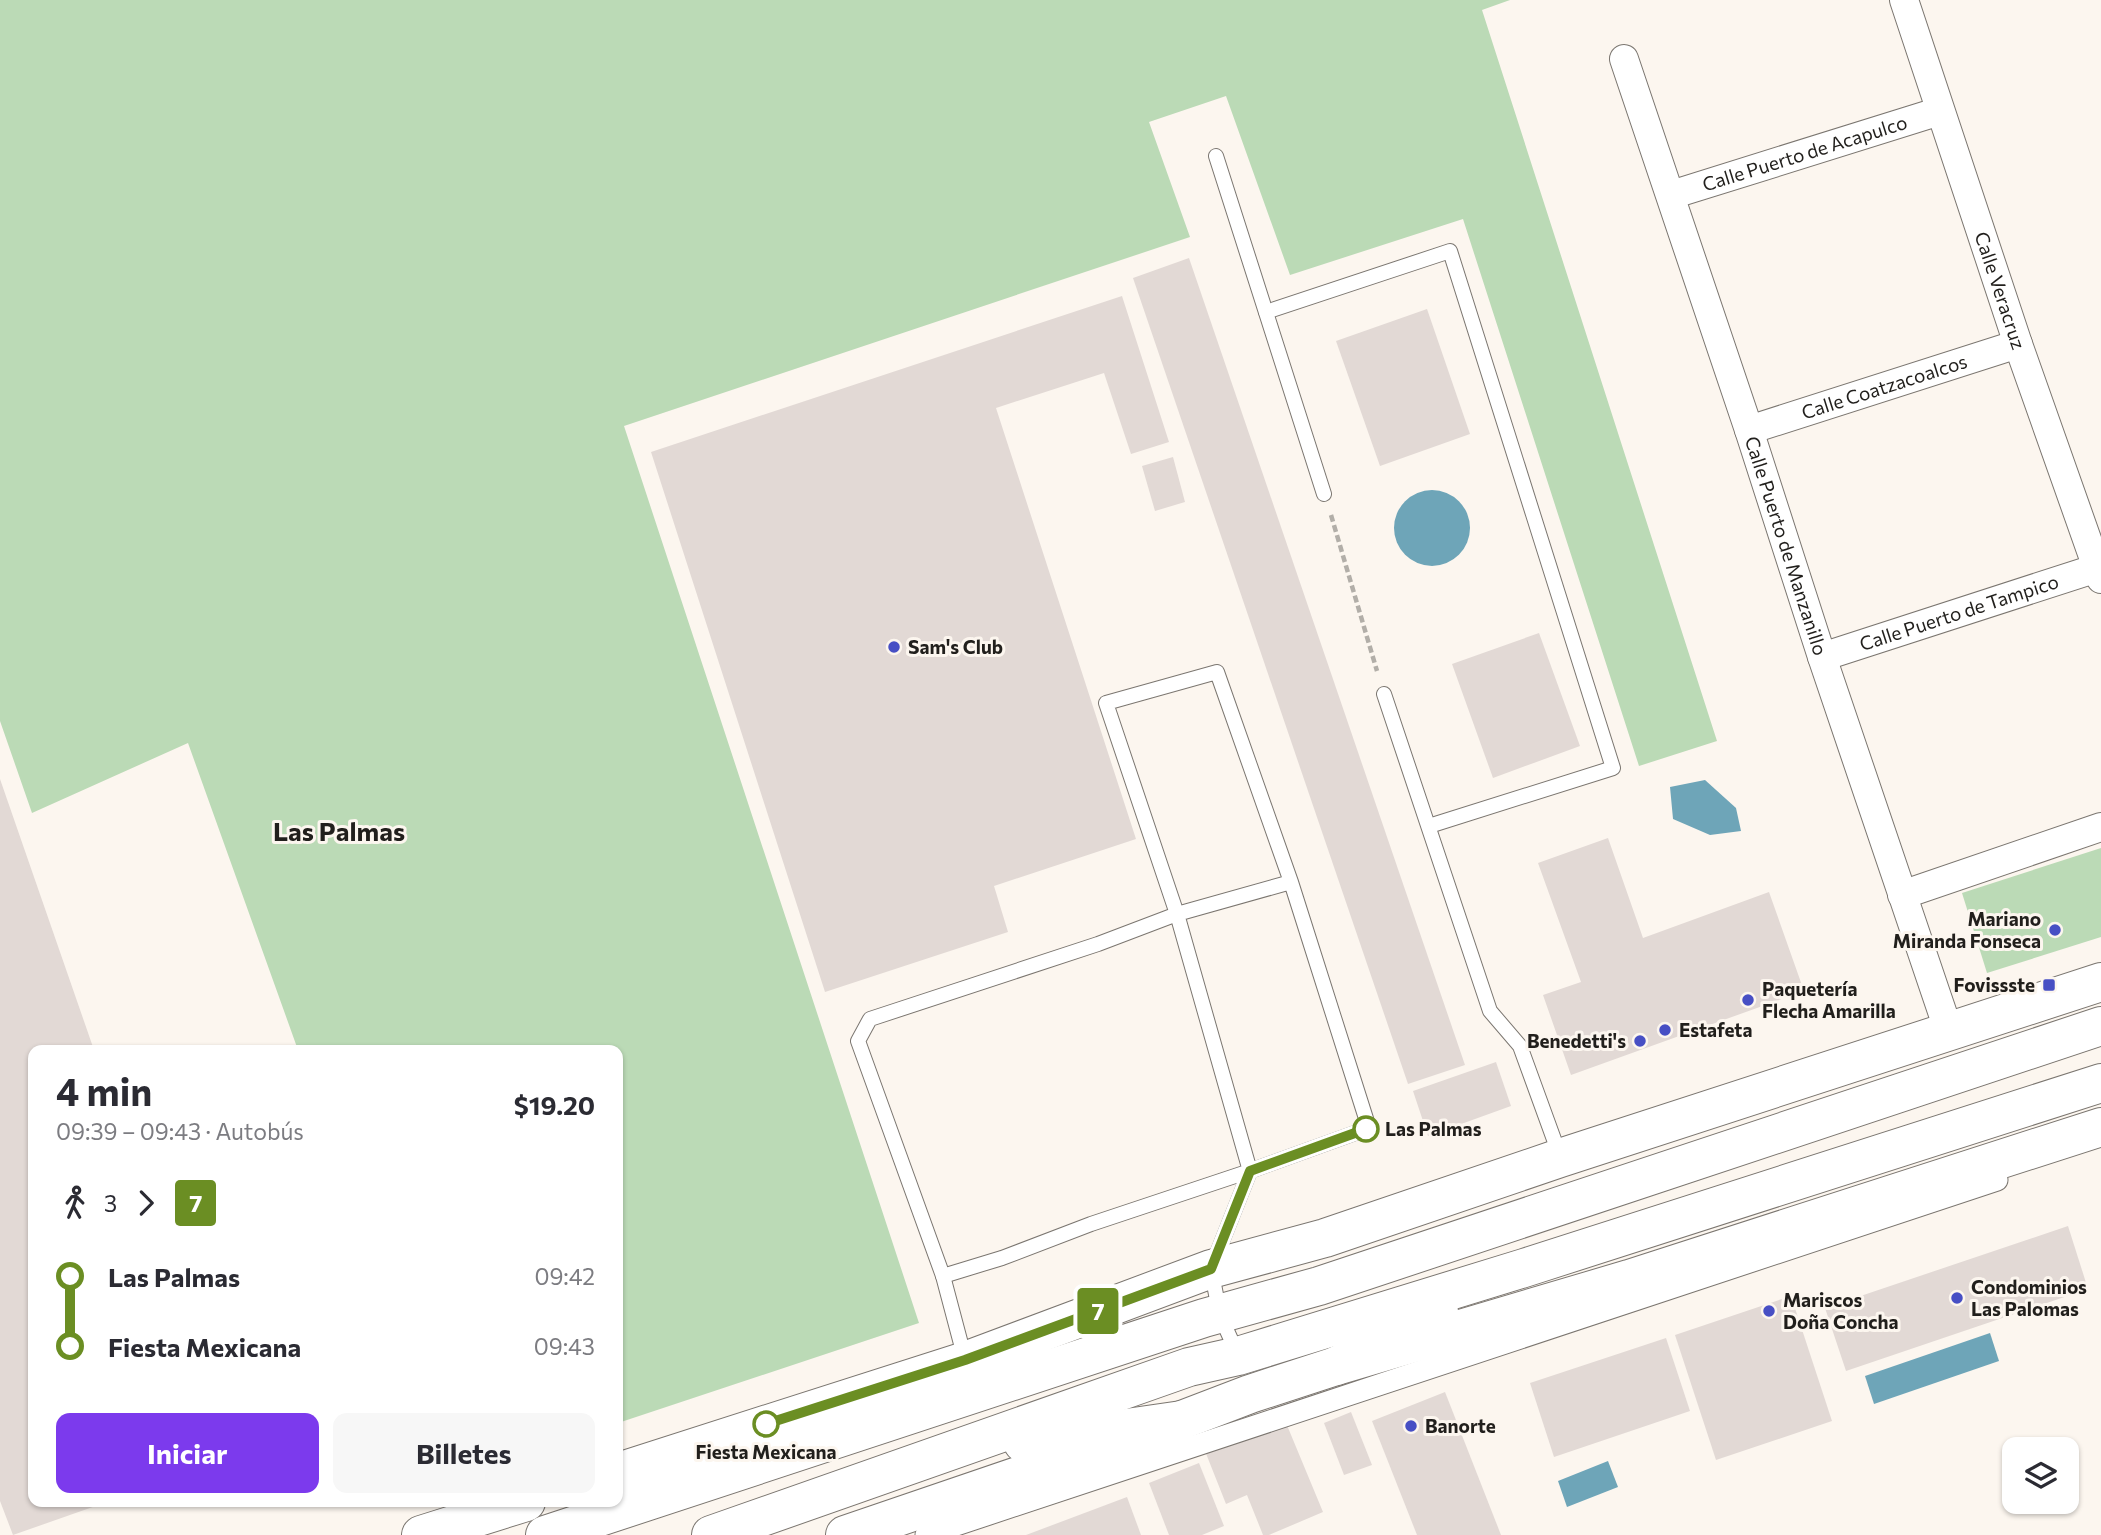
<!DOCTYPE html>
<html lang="es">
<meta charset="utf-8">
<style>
body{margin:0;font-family:Commissioner,sans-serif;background:#f7f7f7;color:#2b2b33;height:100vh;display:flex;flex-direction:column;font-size:26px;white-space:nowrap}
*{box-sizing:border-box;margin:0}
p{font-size:23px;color:#7c7c81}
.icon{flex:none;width:38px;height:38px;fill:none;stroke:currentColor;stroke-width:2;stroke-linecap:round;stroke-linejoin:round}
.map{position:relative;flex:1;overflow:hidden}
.side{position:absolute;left:28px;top:1045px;width:595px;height:462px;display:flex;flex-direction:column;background:#fff;border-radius:14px;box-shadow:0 2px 5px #0004}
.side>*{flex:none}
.badge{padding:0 14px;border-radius:5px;font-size:24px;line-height:46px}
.controls{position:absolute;left:2002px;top:1437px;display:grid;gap:14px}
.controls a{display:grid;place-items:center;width:77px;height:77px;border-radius:14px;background:#fff;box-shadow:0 2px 5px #0004;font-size:35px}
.map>.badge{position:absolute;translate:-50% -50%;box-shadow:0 0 0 4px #fff}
.legs{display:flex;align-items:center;gap:10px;height:77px;padding:0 28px;font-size:23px}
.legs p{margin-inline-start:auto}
.overview{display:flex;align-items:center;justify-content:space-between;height:119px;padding:0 28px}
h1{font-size:38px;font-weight:700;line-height:52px}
.action{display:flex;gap:14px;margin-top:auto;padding:14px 28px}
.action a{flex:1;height:80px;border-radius:14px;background:#7c3aed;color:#fff;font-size:28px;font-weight:700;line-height:80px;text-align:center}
.action a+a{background:#f7f7f7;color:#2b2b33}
ul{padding:0 28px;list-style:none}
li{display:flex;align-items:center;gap:24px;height:70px;font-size:26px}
li i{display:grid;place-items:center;width:10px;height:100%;margin:0 9px;background:currentColor}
li i::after{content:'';width:18px;height:18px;margin:-9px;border:5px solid;border-radius:50%;background:#fff}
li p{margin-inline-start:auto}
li:first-child i{background:linear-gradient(#0000 50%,currentColor 0)}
li:last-child i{background:linear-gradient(currentColor 50%,#0000 0)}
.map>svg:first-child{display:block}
.green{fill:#bbdab6}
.water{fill:#6ea5b8}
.building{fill:#e2d9d5}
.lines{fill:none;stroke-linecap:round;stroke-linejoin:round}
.service-casing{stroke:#7b7670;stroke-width:16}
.pedestrian-casing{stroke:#7b7670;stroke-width:23}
.minor-casing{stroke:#7b7670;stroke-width:30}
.secondary-casing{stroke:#7b7670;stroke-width:40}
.primary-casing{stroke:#7b7670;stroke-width:40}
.path{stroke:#b2aea8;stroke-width:4.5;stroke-dasharray:7 3.5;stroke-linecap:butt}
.service{stroke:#fff;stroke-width:14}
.pedestrian{stroke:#fff;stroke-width:21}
.minor{stroke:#fff;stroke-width:28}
.secondary{stroke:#fff;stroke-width:38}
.primary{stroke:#fff;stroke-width:38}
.line-1-casing{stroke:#fff;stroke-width:16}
.line-1{stroke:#6b8e23;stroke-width:10}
.poi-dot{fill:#474fc4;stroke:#fcf6ef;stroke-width:2.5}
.stop-1-dot{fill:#fff;stroke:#6b8e23;stroke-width:3.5}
.labels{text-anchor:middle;stroke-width:6;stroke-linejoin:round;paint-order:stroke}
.street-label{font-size:19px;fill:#211f1c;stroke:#fcf6ef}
.poi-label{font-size:19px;font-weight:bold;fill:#211f1c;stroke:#fcf6ef;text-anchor:start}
.stop-label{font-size:19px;font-weight:bold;fill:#211f1c;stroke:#fcf6ef;text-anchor:start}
.district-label{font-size:26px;font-weight:bold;fill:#211f1c;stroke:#fcf6ef}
</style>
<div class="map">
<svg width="2101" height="1535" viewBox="0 0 2101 1535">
<rect width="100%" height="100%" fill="#fcf6ef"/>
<!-- green -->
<g class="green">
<polygon points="0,0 1510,0 1482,10 1717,741 1639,766 1463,219 1290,275 1226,96 1149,122 1190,237 624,426 919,1323 618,1423 618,1050 298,1050 188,743 32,813 0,721"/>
<polygon points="2101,848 2101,937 1987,973 1962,893"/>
</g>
<!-- water -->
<g class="water">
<circle cx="1432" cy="528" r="38"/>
<polygon points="1705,780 1736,808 1741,831 1710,835 1673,819 1670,787"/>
<polygon points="1990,1333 1999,1361 1874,1404 1865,1376"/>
<polygon points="1608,1461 1618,1487 1567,1507 1558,1481"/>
</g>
<!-- building -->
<g class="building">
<polygon points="1189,258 1465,1065 1408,1084 1133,278"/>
<polygon points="1122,296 1169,442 1131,454 1104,373 996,408 1136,839 994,886 1008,932 825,992 651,452"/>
<polygon points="1427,309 1470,434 1380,466 1336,341"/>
<polygon points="1173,457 1185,502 1155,511 1142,466"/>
<polygon points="1539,633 1580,746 1493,778 1452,664"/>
<polygon points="0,779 94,1050 33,1050 33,1502 107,1502 13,1535 0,1501"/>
<polygon points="1608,838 1643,938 1769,892 1804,991 1571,1075 1543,995 1581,982 1538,863"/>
<polygon points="1496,1062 1511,1106 1428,1136 1413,1091"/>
<polygon points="2068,1226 2088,1289 1846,1371 1825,1308"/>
<polygon points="1791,1296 1832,1421 1716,1460 1675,1335"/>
<polygon points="1666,1338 1690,1411 1554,1457 1530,1383"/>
<polygon points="1445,1392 1501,1535 1417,1535 1372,1421"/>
<polygon points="1351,1412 1372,1465 1344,1475 1324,1423"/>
<polygon points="1284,1418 1323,1512 1269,1535 1263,1535 1247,1495 1226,1504 1205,1451"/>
<polygon points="1199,1463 1224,1526 1202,1535 1169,1535 1149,1483"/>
<polygon points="1127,1497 1141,1535 1026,1535"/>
</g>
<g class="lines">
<defs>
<g id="service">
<polyline points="1216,156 1324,494"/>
<polyline points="1266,312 1450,251 1613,768 1429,826"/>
<polyline points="1384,694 1490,1011 1520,1046 1560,1156"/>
<polyline points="943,1276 965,1359"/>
<polyline points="1237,1353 1220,1315 1211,1269 1250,1171 1177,914 1106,703 1217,672 1291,882 1177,914 1098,944 870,1019 858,1041 943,1276 1002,1258 1091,1224 1250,1171 1369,1128 1291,882"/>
</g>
<polyline id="pedestrian" points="926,1535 1997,1180"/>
<g id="minor">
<path id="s1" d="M1904,0L2018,344L2101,579"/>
<path id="s2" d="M1624,59L1749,430L1822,657L1949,1032"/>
<path id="s3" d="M1671,195L1940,111"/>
<path id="s4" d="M1749,430L2018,344"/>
<path id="s5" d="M1822,657L2097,568"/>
<polyline points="1902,895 2101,827"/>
</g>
<g id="secondary">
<polyline points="618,1472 965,1361 1211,1269 1325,1238 1560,1158 2101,982"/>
<polyline points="421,1535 526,1502"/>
<polyline points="845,1535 1182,1420 1250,1394 1336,1366 1629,1279 2101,1127"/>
</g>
<g id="primary">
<polyline points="1336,1366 1439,1312"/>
<polyline points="1023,1443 1182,1420"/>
<polyline points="545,1535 1204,1318 1319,1286 2101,1026"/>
<polyline points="711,1535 1189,1367 1238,1356 1524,1268 2101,1083"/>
</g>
</defs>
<!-- service casing -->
<use href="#service" class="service-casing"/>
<!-- pedestrian casing -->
<use href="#pedestrian" class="pedestrian-casing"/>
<!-- minor casing -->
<use href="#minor" class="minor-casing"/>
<!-- secondary casing -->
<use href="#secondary" class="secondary-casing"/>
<!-- primary casing -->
<use href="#primary" class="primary-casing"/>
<!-- path -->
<polyline class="path" points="1331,515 1377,671"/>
<!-- service -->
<use href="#service" class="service"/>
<!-- pedestrian -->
<use href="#pedestrian" class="pedestrian"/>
<!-- minor -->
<use href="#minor" class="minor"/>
<!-- secondary -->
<use href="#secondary" class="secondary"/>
<!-- primary -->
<use href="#primary" class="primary"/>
</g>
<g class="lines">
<defs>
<polyline id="line-1" points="766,1424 965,1360 1211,1269 1250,1171 1366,1129"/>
</defs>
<!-- line-1 casing -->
<use href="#line-1" class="line-1-casing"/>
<!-- line-1 -->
<use href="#line-1" class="line-1"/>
</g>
<!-- markers -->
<g class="poi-dot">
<circle cx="894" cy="647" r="7"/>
<circle cx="2055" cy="930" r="7"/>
<rect x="2042" y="978" width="14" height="14" rx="3.5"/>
<circle cx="1748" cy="1000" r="7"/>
<circle cx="1665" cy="1030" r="7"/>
<circle cx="1640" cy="1041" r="7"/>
<circle cx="1957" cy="1298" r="7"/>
<circle cx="1769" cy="1311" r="7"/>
<circle cx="1411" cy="1426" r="7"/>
</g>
<g class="stop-1-dot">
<circle cx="1366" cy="1129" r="12"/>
<circle cx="766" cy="1424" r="12"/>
</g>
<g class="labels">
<!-- street labels -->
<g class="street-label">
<text dy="7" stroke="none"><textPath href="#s3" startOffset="140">Calle Puerto de Acapulco</textPath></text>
<text dy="7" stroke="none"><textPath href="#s1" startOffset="306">Calle Veracruz</textPath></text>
<text dy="7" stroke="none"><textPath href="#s4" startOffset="142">Calle Coatzacoalcos</textPath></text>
<text dy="7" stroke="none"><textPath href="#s2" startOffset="513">Calle Puerto de Manzanillo</textPath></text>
<text dy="7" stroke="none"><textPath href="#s5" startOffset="144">Calle Puerto de Tampico</textPath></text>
</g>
<!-- poi labels -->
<g class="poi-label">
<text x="908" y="654">Sam's Club</text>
<text x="2041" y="926" text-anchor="end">Mariano<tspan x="2041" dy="22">Miranda Fonseca</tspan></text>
<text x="2035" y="992" text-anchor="end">Fovissste</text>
<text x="1762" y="996">Paquetería<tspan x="1762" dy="22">Flecha Amarilla</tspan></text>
<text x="1679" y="1037">Estafeta</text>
<text x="1626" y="1048" text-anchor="end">Benedetti's</text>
<text x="1971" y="1294">Condominios<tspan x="1971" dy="22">Las Palomas</tspan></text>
<text x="1783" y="1307">Mariscos<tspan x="1783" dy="22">Doña Concha</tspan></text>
<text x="1425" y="1433">Banorte</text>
</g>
<!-- stop labels -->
<g class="stop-label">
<text x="1385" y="1136">Las Palmas</text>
<text x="766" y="1459" text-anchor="middle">Fiesta Mexicana</text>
</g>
<!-- district labels -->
<g class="district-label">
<text x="339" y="841">Las Palmas</text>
</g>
</g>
</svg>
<div class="controls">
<a><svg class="icon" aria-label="layers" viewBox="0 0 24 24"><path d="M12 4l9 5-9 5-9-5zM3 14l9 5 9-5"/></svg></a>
</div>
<b class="badge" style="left:1098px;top:1311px;background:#6b8e23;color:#fff">7</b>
<section class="side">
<div class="overview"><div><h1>4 min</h1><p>09:39 – 09:43 · Autobús</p></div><b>$19.20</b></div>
<div class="legs"><svg class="icon" aria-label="walk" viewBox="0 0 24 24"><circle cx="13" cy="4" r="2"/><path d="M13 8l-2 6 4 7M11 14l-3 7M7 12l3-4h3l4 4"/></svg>3<svg class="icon" aria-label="forward" viewBox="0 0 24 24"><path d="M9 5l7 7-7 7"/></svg><b class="badge" style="background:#6b8e23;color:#fff">7</b></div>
<ul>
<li><i style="color:#6b8e23"></i><b>Las Palmas</b><p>09:42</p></li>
<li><i style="color:#6b8e23"></i><b>Fiesta Mexicana</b><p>09:43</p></li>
</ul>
<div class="action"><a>Iniciar</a><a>Billetes</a></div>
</section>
</div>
